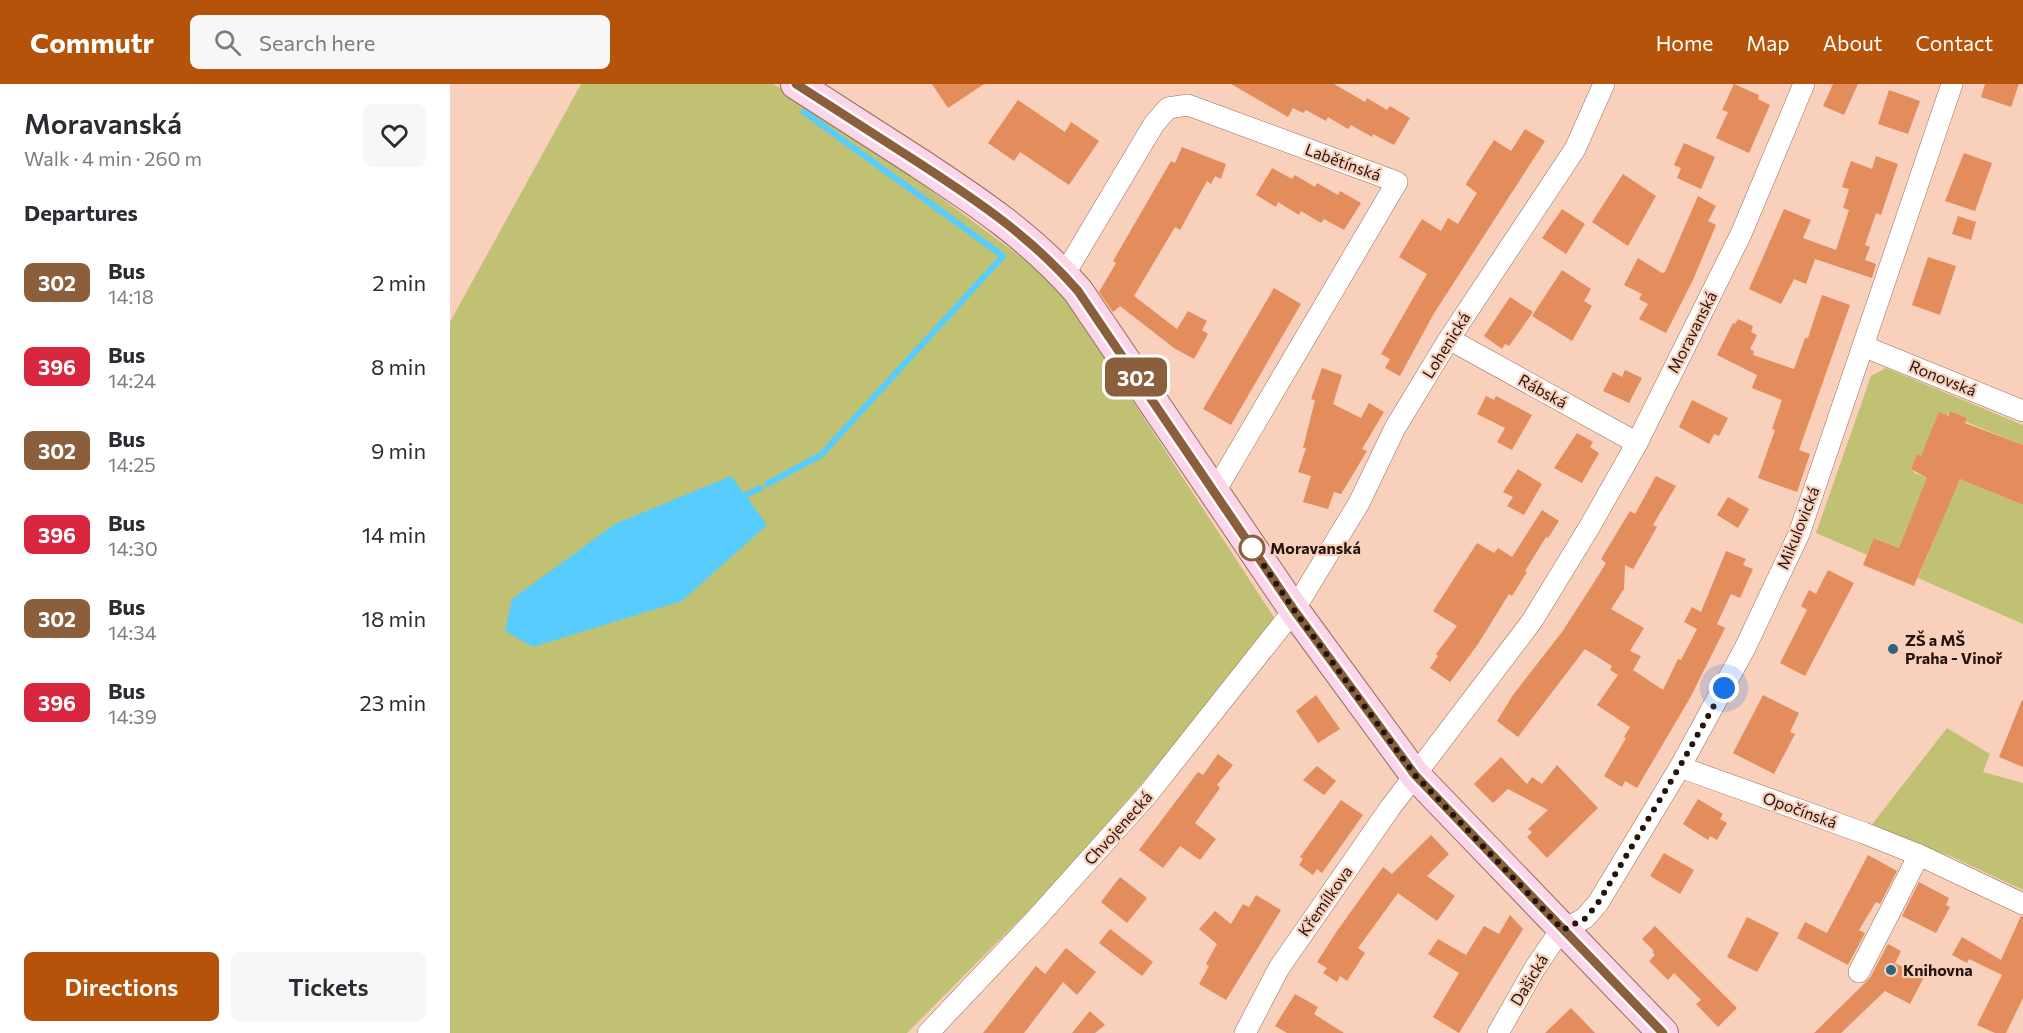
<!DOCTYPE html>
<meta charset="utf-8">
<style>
body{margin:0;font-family:Commissioner,sans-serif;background:#f7f7f7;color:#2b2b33;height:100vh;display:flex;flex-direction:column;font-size:22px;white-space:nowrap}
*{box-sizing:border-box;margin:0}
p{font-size:20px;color:#7c7c81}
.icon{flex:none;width:33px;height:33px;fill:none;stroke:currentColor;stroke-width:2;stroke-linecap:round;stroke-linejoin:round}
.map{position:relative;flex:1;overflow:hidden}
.drawer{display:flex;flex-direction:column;background:#fff;width:450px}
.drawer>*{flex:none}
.badge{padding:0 12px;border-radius:9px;font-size:21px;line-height:39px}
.you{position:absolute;width:30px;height:30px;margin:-15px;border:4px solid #fff;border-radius:50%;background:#1a73e8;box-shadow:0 0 0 9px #1a73e833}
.map>.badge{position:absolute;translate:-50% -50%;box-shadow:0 0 0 3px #fff}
h2{padding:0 24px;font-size:22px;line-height:54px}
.round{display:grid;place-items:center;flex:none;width:63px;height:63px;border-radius:9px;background:#f7f7f7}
.head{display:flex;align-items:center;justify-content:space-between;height:102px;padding:0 24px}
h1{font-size:28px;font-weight:600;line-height:45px}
.primary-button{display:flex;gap:12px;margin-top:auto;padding:12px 24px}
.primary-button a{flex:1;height:69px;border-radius:9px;background:#b45309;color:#fff;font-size:24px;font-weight:600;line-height:69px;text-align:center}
.primary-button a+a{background:#f7f7f7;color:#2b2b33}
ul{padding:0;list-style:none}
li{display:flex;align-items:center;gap:18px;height:84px;padding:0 24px}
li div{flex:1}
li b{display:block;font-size:22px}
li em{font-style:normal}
li .badge{min-width:66px;font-weight:700;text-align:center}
header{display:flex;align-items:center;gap:36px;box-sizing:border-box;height:84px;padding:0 30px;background:#b45309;color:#fff}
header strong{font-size:28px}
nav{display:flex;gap:33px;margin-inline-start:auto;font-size:21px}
.search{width:420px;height:54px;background:#f7f7f7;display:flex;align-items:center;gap:15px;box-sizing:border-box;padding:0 21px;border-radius:9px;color:#7c7c81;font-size:22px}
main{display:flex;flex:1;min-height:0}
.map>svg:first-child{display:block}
.green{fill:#c1c173}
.water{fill:#58ccfc}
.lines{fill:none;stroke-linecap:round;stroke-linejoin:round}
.stream{stroke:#58ccfc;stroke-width:6}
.building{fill:#e38c5c}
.street-casing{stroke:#936f5d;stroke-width:22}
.secondary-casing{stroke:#936f5d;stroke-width:32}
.street{stroke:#fff;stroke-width:21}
.secondary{stroke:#fbd5ea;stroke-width:30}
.line-casing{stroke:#fff;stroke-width:14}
.line{stroke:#8b5e3c;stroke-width:9}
.walk{stroke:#23150e;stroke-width:6;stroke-dasharray:0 10.8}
.stop-dot{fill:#fff;stroke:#8b5e3c;stroke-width:3}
.poi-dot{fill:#2b657e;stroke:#f9d0bc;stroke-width:2}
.labels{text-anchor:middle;stroke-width:4.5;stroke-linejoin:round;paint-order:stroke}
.street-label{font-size:16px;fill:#23150e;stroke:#f9d0bc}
.stop-label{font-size:16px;font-weight:bold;fill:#23150e;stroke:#f9d0bc;text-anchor:start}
.poi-label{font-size:16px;font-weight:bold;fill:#23150e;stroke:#f9d0bc;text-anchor:start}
</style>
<header>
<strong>Commutr</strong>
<div class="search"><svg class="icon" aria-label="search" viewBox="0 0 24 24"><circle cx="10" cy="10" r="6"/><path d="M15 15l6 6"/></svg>Search here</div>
<nav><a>Home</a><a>Map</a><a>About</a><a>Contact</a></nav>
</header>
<main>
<section class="drawer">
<div class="head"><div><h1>Moravanská</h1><p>Walk · 4 min · 260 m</p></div><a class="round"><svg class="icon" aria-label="heart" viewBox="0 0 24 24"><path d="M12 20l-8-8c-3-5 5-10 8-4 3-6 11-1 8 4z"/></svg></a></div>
<h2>Departures</h2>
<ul>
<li><span class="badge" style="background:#8b5e3c;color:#fff">302</span><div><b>Bus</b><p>14:18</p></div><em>2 min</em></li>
<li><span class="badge" style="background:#d7263d;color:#fff">396</span><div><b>Bus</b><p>14:24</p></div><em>8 min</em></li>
<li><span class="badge" style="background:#8b5e3c;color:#fff">302</span><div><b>Bus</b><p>14:25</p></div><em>9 min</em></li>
<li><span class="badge" style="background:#d7263d;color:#fff">396</span><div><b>Bus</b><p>14:30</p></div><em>14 min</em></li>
<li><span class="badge" style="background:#8b5e3c;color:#fff">302</span><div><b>Bus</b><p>14:34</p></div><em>18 min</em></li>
<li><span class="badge" style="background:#d7263d;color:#fff">396</span><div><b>Bus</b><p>14:39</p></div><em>23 min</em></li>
</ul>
<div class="primary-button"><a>Directions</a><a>Tickets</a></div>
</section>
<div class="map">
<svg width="1573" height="949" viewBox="0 0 1573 949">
<rect width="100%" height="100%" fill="#f9d0bc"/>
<!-- green -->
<g class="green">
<polygon points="131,0 323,0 375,28 605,198 829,541 602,803 457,949 0,949 0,238"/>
<polygon points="1436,284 1573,341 1573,361 1516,338 1515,339 1517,334 1500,327 1471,372 1467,370 1461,385 1465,389 1505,406 1510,395 1573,421 1573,540 1468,494 1499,419 1472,408 1449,464 1425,454 1417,471 1366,449 1421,292"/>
<polygon points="1497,644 1540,670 1533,688 1573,699 1573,806 1500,772 1420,743"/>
</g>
<!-- water -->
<polygon class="water" points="281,392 317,441 232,517 83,563 55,547 62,515 165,440"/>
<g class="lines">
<!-- stream -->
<g class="stream">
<polyline points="317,400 371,371 553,172 354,28"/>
<polyline points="296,411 310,404"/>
</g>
</g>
<!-- building -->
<g class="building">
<polygon points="482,0 534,0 498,24"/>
<polygon points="781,0 884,0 915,18 917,14 937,26 940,22 960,34 944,61 923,50 922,53 901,41 898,45 878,33 876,37 856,26 853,29 843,24 838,33"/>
<polygon points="1284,0 1309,11 1308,15 1320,21 1299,69 1266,54 1278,28 1272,26"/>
<polygon points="1383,0 1408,0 1394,31 1373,22"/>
<polygon points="1535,0 1569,0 1561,23 1531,13"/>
<polygon points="1439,6 1470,17 1458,50 1428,40"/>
<polygon points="568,16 615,48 621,38 649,57 619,101 570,68 564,77 538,59"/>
<polygon points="1075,45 1095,57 983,231 950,292 935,284 940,275 931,270 977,190 949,173 972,135 991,147 998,134 1008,140 1027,109 1016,101 1017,98 1044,56 1061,67"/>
<polygon points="1234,59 1265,73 1251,105 1227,94 1231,84 1224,81"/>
<polygon points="732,63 776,80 771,95 765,92 761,100 757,97 730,146 725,143 684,212 727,245 738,227 757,237 752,246 758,250 744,275 724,264 670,222 663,228 649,208 666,179 663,177 721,77 725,79"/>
<polygon points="1514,69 1542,79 1525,127 1495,117"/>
<polygon points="1426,72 1448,80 1431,131 1426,129 1415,161 1420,163 1415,176 1426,180 1422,194 1365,175 1356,200 1344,195 1331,220 1299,205 1334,125 1361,136 1353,154 1386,166 1399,126 1393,124 1399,105 1392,103 1401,77 1422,85"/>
<polygon points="822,84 842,95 845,91 865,103 867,99 888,111 890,107 911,119 894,146 874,135 871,139 851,127 849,131 828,118 826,123 806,111"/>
<polygon points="1173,90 1206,112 1178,162 1142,138"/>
<polygon points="1248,112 1266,122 1258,137 1266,141 1243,196 1216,249 1189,235 1198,220 1189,215 1192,210 1174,201 1188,174 1212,189 1215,188"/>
<polygon points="1112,125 1135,140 1116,170 1092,154"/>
<polygon points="1508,132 1526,138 1521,156 1502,150"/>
<polygon points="1478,173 1506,182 1490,231 1462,221"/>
<polygon points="1112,186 1141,205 1134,217 1142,222 1122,257 1082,232"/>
<polygon points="824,204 851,220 781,341 753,325"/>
<polygon points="1372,211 1400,221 1349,366 1360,370 1347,408 1308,394 1325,346 1322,345 1332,316 1302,304 1307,291 1267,271 1283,239 1285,240 1288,235 1303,242 1301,248 1307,251 1300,265 1304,267 1303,271 1344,285 1355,254 1358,254"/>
<polygon points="1060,213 1083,228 1059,262 1055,260 1052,265 1034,252"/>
<polygon points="872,284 892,291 883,320 911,334 919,319 934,328 912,365 917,367 891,410 884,408 878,425 853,418 861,392 848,388 856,364 853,364 865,316 861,315"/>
<polygon points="1175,286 1192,294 1179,319 1153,307 1163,288 1172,293"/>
<polygon points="1036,312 1044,316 1046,312 1082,331 1062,366 1047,358 1055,344 1027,330"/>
<polygon points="1242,316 1278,334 1269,352 1264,350 1259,360 1229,343"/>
<polygon points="1500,327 1517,334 1515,339 1573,361 1573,421 1510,395 1464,502 1413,481 1424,454 1449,464 1477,394 1461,385 1467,370 1471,372 1489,328 1498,332"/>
<polygon points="1127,349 1143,358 1140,363 1149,369 1132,399 1104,384"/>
<polygon points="1068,385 1092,400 1074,431 1057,422 1063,413 1053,408"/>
<polygon points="1206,392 1226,402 1203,441 1207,443 1183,485 1175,481 1174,505 1161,525 1194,544 1180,567 1191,572 1183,586 1213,606 1228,575 1231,576 1247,545 1234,538 1242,523 1251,528 1276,467 1296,475 1293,481 1303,485 1290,514 1281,510 1267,540 1275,544 1240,614 1187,704 1175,697 1172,703 1154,692 1176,654 1174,653 1180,643 1147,621 1168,591 1160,586 1162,582 1135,565 1068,653 1047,637 1063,611 1112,548 1143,500 1156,479 1151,475 1180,427 1185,430"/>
<polygon points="1278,413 1299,425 1288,444 1267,431"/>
<polygon points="1092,426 1109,437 1098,454 1096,453 1075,487 1077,488 1062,512 1059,510 1028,560 1000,598 980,584 988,572 986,570 1007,542 983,527 1027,459 1044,469 1048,464 1062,473"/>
<polygon points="1378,486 1404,499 1355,592 1330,579 1357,526 1351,522 1359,506 1366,510"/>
<polygon points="866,611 890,645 868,659 846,627"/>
<polygon points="1313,611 1349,629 1340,648 1345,650 1324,690 1283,669"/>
<polygon points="1572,616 1573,616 1573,683 1549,673"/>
<polygon points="768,670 783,681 767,701 770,704 745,739 766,755 750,776 730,762 713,784 689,766 748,688 753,691"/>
<polygon points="1051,673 1077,700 1082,693 1092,700 1107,681 1148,724 1097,774 1077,753 1082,748 1078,745 1098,726 1058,705 1043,719 1024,700"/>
<polygon points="867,682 886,697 874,711 853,696"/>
<polygon points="1248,715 1273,730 1270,735 1277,739 1267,756 1260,752 1258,756 1233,740"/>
<polygon points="891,716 913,731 872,789 867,785 863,791 849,781 853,775 850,773"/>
<polygon points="981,751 999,770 977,792 1005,812 987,837 948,809 908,864 915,869 897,897 890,892 887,898 873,889 877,884 867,878 887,847 933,783 942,790"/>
<polygon points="1214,769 1244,786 1230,810 1200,792"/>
<polygon points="1418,771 1447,787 1430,820 1426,818 1409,846 1415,849 1398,881 1347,854 1355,838 1377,849"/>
<polygon points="670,793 697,814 677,839 651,818"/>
<polygon points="1469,798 1499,814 1496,821 1500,823 1486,849 1452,832"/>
<polygon points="806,811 831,826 776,916 749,900 759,882 756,880 767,860 749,845 765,827 781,840 793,820 799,823"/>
<polygon points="1060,831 1073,845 1009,949 983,933 1009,889 978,870 988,855 1016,871 1034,842 1049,850"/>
<polygon points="1571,832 1573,833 1573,914 1556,949 1545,949 1527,941 1552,891 1519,875 1517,879 1502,871 1512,853 1551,876"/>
<polygon points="1297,833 1329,849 1307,888 1277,873"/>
<polygon points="1205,842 1287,924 1268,943 1246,920 1251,916 1224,889 1218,896 1199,877 1205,871 1202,868 1204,867 1192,855"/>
<polygon points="660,845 703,878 692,892 649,859"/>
<polygon points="1438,860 1451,867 1445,879 1474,893 1460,920 1435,907 1391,949 1364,949 1420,894"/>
<polygon points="616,864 646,888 627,911 613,898 574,949 533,949 586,882 595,890"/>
<polygon points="845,910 868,923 864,930 894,949 837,949 825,942"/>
<polygon points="1121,924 1145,949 1095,949"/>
<polygon points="640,927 655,941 645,949 622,949"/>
</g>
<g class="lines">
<defs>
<g id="street">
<polyline points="614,191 704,40 718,24 738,21 947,98 764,409"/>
<polyline points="999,255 1187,359"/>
<polyline points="1413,262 1573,327"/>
<polyline points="1230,683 1414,749 1469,771 1573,820"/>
<polyline points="1409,888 1469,771"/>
<polyline points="478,949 585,836 698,710 844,526 909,419 945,344 999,255 1125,65 1154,0"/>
<polyline points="795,949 829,884 940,724 1082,537 1140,442 1187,359 1291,150 1354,0"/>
<polyline points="1048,949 1085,884 1106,853 1113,846 1135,834 1148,819 1230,683 1295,564 1349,450 1502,0"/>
</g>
<path id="secondary" d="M346,0C387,26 428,53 469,79C528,118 581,153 628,207L844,526L965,691L1213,949"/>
</defs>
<!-- street casing -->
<use href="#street" class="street-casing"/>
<!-- secondary casing -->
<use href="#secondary" class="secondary-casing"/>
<!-- street -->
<use href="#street" class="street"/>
<!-- secondary -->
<use href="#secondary" class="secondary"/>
</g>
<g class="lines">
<defs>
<path id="line" d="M346,0C387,26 428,53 469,79C529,118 580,152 628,207L844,526L965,691L1213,949"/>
</defs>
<!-- line casing -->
<use href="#line" class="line-casing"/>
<!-- line -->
<use href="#line" class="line"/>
<!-- walk -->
<polyline class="walk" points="802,464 844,526 965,691 1113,846 1136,834 1148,819 1230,682 1274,604"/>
</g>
<!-- markers -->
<circle class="stop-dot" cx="802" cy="464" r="12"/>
<g class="poi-dot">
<circle cx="1443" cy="565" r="6"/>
<circle cx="1441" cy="886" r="6"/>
</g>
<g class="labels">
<!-- street labels -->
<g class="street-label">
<text transform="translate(893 78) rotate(20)" y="6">Labětínská</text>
<text transform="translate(1242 248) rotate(-63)" y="6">Moravanská</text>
<text transform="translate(996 261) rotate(-58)" y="6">Lohenická</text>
<text transform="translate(1493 294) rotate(22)" y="6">Ronovská</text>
<text transform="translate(1093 307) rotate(29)" y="6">Rábská</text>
<text transform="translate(1348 444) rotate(-68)" y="6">Mikulovická</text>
<text transform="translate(1350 726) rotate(20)" y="6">Opočínská</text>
<text transform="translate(668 744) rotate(-48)" y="6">Chvojenecká</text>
<text transform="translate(875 817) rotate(-55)" y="6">Křemílkova</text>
<text transform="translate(1079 896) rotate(-59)" y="6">Dašická</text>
</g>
<!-- stop labels -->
<g class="stop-label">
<text x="820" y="470">Moravanská</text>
</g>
<!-- poi labels -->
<g class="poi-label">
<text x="1455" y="562">ZŠ a MŠ<tspan x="1455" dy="18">Praha - Vinoř</tspan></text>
<text x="1453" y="892">Knihovna</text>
</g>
</g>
</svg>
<div class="you" style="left:1274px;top:604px"></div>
<b class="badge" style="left:686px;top:293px;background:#8b5e3c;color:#fff">302</b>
</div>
</main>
